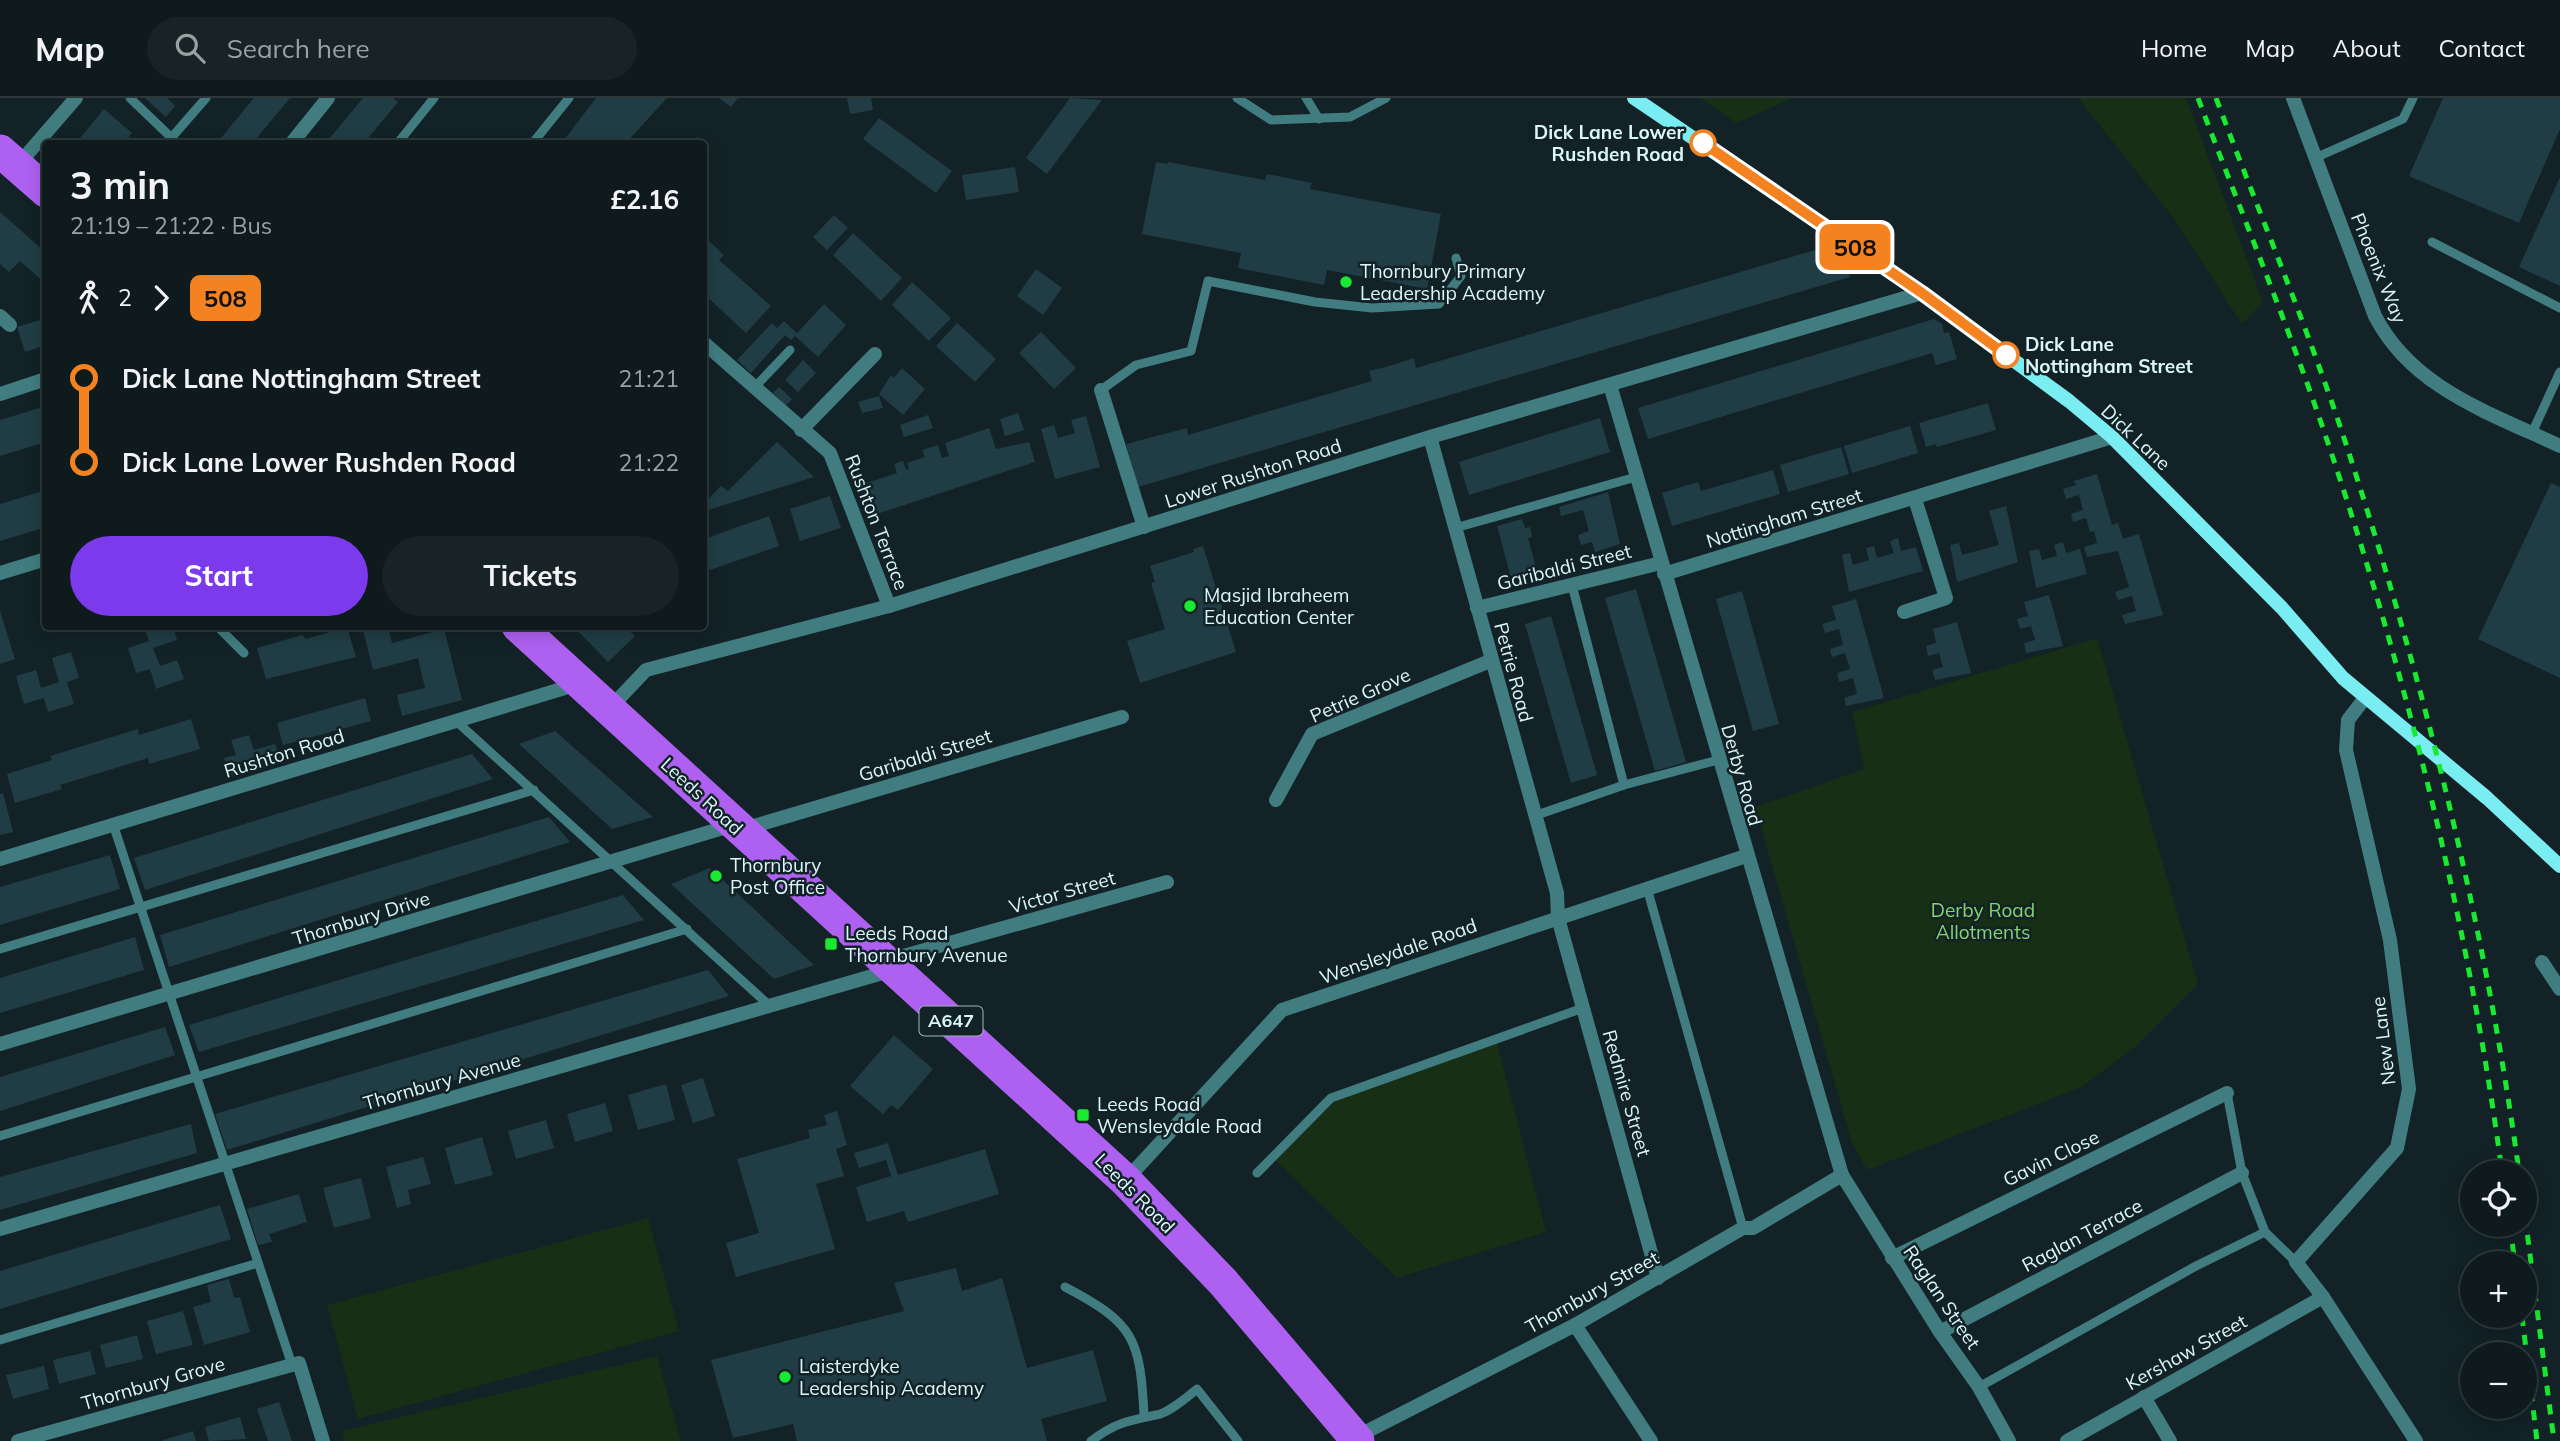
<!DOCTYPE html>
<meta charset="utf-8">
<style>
body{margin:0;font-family:Mulish,sans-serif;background:#172325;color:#f1f3f6;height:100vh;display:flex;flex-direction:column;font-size:26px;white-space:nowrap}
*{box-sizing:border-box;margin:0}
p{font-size:23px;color:#9ba1a3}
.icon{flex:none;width:38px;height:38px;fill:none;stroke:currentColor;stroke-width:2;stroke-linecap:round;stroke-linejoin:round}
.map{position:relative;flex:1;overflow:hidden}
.panel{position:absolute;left:42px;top:42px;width:665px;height:490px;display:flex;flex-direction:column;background:#0e1a1c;border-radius:7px;box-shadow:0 4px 18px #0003,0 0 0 2px #2e383b}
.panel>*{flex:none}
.badge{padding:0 14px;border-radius:10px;font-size:24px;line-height:46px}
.buttons{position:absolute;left:2460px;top:1062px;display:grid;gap:14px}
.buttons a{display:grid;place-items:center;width:77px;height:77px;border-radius:50%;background:#0e1a1c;box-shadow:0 4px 18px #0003,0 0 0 2px #2e383b;font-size:35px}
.map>.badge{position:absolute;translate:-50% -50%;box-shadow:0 0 0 4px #fff}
.legs{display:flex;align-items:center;gap:10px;height:77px;padding:0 28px;font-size:23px}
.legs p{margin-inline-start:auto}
.summary{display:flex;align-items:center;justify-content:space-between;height:119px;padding:0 28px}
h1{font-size:38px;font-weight:700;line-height:52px}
.button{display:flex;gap:14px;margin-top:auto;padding:14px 28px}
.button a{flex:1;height:80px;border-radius:42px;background:#7c3aed;color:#fff;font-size:28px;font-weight:700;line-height:80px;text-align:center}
.button a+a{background:#172325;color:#f1f3f6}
ul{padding:0 28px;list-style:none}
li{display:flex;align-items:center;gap:24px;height:84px;font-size:26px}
li i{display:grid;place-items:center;width:10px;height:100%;margin:0 9px;background:currentColor}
li i::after{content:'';width:18px;height:18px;margin:-9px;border:5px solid;border-radius:50%;background:#0e1a1c}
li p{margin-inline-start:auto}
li:first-child i{background:linear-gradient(#0000 50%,currentColor 0)}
li:last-child i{background:linear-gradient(currentColor 50%,#0000 0)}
header{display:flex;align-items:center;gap:42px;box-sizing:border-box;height:98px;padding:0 35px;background:#0e1a1c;border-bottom:2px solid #2e383b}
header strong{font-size:33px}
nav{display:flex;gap:38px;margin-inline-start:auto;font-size:24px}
.search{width:490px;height:63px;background:#172325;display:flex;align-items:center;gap:18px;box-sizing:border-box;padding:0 24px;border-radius:38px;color:#9ba1a3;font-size:26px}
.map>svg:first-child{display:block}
.green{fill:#162f15}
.building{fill:#203d45}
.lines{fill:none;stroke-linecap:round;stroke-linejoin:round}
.lane{stroke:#417d80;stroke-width:9}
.street{stroke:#417d80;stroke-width:14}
.secondary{stroke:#7aedf2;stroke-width:14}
.highway{stroke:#ae61f0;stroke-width:33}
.rail{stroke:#19e931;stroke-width:5;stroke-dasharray:10 9;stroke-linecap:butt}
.line-1-casing{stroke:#fff;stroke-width:16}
.line-1{stroke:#f58220;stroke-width:10}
.stop-1-dot{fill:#fff;stroke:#f58220;stroke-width:3.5}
.poi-dot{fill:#19e931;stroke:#122226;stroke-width:2.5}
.labels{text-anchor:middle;stroke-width:5;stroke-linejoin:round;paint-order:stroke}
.shield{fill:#122226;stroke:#9eb7bb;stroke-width:2}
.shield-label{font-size:18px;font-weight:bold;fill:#daf7fb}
.stop-label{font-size:19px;font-weight:bold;fill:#daf7fb;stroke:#122226;text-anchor:end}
.street-label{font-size:19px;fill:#daf7fb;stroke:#122226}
.poi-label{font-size:19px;fill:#daf7fb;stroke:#122226;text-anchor:start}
.park-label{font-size:19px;fill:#85d56c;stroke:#122226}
</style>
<header>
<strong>Map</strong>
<div class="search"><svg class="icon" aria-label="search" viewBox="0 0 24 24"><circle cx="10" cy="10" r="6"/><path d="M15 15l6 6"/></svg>Search here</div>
<nav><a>Home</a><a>Map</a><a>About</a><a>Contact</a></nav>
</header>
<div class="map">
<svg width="2560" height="1343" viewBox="0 0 2560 1343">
<rect width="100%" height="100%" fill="#122226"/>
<!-- green -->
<g class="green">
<polygon points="1700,0 1793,0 1736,25"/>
<polygon points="2078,0 2186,0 2263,204 2242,226 2172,118"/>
<polygon points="2097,540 2198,886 2135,949 2082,989 1867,1072 1852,1045 1755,709 1864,671 1852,614"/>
<polygon points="1497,945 1546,1134 1397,1180 1275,1062 1335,1003"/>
<polygon points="648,1120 679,1233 358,1321 327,1207"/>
<polygon points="657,1258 681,1343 344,1343 342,1333"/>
</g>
<!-- building -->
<g class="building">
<polygon points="145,0 167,0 175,8 166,19"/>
<polygon points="254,0 290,0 252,46 216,46"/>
<polygon points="363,0 393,0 398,4 363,46 325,46"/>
<polygon points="596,0 667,0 625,46 561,46"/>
<polygon points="719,0 738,0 731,9"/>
<polygon points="847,0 871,0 873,12 850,16"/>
<polygon points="1070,0 1102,2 1047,76 1026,60"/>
<polygon points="2443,0 2560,0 2560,31 2519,125 2409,78"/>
<polygon points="104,11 132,35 123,46 75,46"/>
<polygon points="879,20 952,73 936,95 863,41"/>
<polygon points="1156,64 1167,66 1168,64 1265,82 1267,76 1312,85 1310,91 1441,116 1427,191 1327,172 1324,187 1238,170 1241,155 1142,136"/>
<polygon points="1015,69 1019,94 966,102 962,77"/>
<polygon points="2560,79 2560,188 2519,169"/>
<polygon points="0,114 46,155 46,186 20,163 9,174 0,166"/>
<polygon points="834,117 848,130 827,152 813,139"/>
<polygon points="853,135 902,180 881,203 833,157"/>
<polygon points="704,138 724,157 719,162 771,208 746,235 704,196"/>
<polygon points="1815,152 1817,157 1830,154 1845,163 1850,179 1138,389 1126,346 1187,330 1188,337 1372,283 1369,273 1386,269 1414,260 1416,270"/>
<polygon points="1036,171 1062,190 1043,217 1017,198"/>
<polygon points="912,184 951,220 929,243 892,207"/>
<polygon points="824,206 846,227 818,259 795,238 791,242 785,237 751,275 737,262 772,225 777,230 784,223 797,235"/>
<polygon points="46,217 46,247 25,254 17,229 43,221 42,218"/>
<polygon points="1934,221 1942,226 1944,235 1949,234 1957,261 1936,267 1932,255 1648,341 1638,310"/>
<polygon points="957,225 996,261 975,284 936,248"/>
<polygon points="1041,234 1076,270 1054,291 1019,255"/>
<polygon points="803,262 816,275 798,294 785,282"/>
<polygon points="902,270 925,291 903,317 879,296 891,277 894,280"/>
<polygon points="779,289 792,301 786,308 773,295"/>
<polygon points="879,298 883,310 862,315 858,304"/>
<polygon points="1988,305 1996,332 1937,349 1936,346 1926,349 1919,325"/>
<polygon points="46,308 46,344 0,358 0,322"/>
<polygon points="1018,315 1024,332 1005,338 1000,321"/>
<polygon points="928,317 933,330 904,339 900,327"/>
<polygon points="1086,318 1100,369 1055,381 1041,331 1054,327 1058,340 1075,335 1071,322"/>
<polygon points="1600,320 1610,354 1469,397 1459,364"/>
<polygon points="1910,328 1918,355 1852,375 1844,348"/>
<polygon points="989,330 996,351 1029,344 1035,364 877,416 867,385 897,375 894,366 903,363 906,372 909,371 907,365 925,359 922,352 938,347 942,360 949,358 945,345"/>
<polygon points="777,344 814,379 708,412 704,410 704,405 721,388 728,393"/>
<polygon points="1841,349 1849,376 1788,394 1780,367"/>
<polygon points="1773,372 1780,396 1672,428 1662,395 1698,384 1701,393"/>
<polygon points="2097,376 2112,427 2118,425 2123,441 2139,436 2163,517 2125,526 2122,517 2136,513 2132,498 2118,502 2115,494 2129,489 2118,453 2087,459 2084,449 2097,445 2094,433 2090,434 2086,420 2073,424 2071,416 2083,412 2079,397 2066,401 2063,391 2076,387 2074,383"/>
<polygon points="2551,385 2560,389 2560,580 2478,541"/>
<polygon points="46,392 46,429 0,443 0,406"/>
<polygon points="1608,394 1620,446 1595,454 1592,444 1581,447 1578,437 1589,433 1583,412 1561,418 1559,409"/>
<polygon points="830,398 841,430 800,443 790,411"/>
<polygon points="2006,408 2018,464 1957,484 1950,447 1959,445 1962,457 1999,447 1989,413"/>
<polygon points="769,418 779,448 704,474 704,441"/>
<polygon points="1522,421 1525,430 1530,429 1532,439 1528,440 1537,473 1511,480 1497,428"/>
<polygon points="1898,440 1901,453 1916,449 1923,473 1849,494 1842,457 1850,455 1853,467 1869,462 1866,450 1874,448 1877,460 1894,455 1890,443"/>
<polygon points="2063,444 2066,455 2080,451 2087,476 2036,490 2029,453 2039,451 2042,462 2057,458 2054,447"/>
<polygon points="1203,448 1236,554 1140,585 1127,543 1165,531 1151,485 1155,484 1150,468 1194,454 1193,451"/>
<polygon points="1636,491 1686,664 1655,673 1605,500"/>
<polygon points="1742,493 1779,626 1753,633 1716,501"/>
<polygon points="2049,497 2063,548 2026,555 2024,545 2035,542 2031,528 2020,531 2017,521 2028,518 2024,504"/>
<polygon points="1856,501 1884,600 1846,608 1844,600 1857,596 1853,580 1839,584 1837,575 1850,571 1845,555 1832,559 1830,551 1843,547 1839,531 1825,535 1822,526 1836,522 1832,508"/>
<polygon points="0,513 15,561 0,566"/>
<polygon points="1551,518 1597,677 1571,685 1525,526"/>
<polygon points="1957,524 1971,575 1935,582 1932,572 1943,569 1939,555 1928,558 1926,548 1936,545 1933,531"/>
<polygon points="152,528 173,528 177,542 153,550 160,568 177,562 184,581 156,591 150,571 136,575 128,550 149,543 145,531"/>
<polygon points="362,528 388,528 392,545 444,531 462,602 402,618 397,597 425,590 418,560 373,572"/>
<polygon points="573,528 625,528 635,538 608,564"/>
<polygon points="347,529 356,559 266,581 257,550 302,537 306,541"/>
<polygon points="71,554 79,580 67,584 74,606 48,614 44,600 24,606 16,578 36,572 41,590 59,584 52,560"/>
<polygon points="365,600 371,623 283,647 277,625"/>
<polygon points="191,621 200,651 149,666 148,660 60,687 62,691 15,705 7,676 52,662 50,658 138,631 139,637"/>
<polygon points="555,633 653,719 612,731 519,646"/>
<polygon points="249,637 254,652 275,646 281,663 230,678 224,660 236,657 231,642"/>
<polygon points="472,656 493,681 145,792 134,760"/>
<polygon points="3,695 13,734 0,737 0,696"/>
<polygon points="549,719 570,744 169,869 160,837"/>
<polygon points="110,757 120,791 0,827 0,789"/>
<polygon points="710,770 814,867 774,881 671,786"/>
<polygon points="623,797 644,822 199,954 189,927"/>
<polygon points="135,839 144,872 0,915 0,880"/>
<polygon points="708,872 729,898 227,1052 215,1016"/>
<polygon points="165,929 175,957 0,1013 0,979"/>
<polygon points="894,937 933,971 898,1012 891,1007 883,1016 850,988"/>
<polygon points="703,980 715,1018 693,1025 681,987"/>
<polygon points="666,986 675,1022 638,1032 628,997"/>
<polygon points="605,1005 613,1033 575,1044 567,1016"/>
<polygon points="837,1013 847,1047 836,1051 844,1078 816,1086 835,1151 736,1179 726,1145 759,1135 737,1061 810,1040 808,1032 827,1027 824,1017"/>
<polygon points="546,1022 554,1050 516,1061 508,1033"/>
<polygon points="191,1026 197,1055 0,1112 0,1079"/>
<polygon points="482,1039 493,1077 455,1087 445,1050"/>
<polygon points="888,1045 898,1077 985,1051 999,1096 908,1124 904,1113 867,1124 856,1089 891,1078 886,1062 859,1070 854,1055"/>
<polygon points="423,1059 431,1086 408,1092 411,1106 397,1110 386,1069"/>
<polygon points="361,1080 371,1120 334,1130 323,1090"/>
<polygon points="299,1096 307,1124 269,1136 272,1144 258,1147 247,1111"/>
<polygon points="220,1107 231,1141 0,1211 0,1173"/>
<polygon points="956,1170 962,1193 1002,1180 1027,1270 1093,1252 1107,1303 1041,1321 1047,1343 797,1343 793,1326 733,1340 711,1262 904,1213 894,1185"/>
<polygon points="229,1181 234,1200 240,1199 250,1234 204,1247 193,1209 211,1204 207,1187"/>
<polygon points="183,1213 193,1247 156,1256 147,1223"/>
<polygon points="137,1237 143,1261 106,1270 100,1247"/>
<polygon points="90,1253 96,1276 59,1286 53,1262"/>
<polygon points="44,1268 49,1291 13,1301 6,1277"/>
<polygon points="279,1304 292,1343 268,1343 257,1311"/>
<polygon points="240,1319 246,1341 209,1343 205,1329"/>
<polygon points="193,1333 196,1343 163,1343 163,1342"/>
</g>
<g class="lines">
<!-- lane -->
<g class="lane">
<polyline points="130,0 178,46"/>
<polyline points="1237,0 1271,22 1350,19 1386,0"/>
<polyline points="1306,0 1319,21"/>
<polyline points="172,39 206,0"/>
<polyline points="397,46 434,0"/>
<polyline points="532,46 569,0"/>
<polyline points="2315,60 2403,21 2413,0"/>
<polyline points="2432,144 2560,210"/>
<polyline points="754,290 790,252"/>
<polyline points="1101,292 1136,267 1191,253 1208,183 1315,204 1372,210 1439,206 1461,178 1456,160"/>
<polyline points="2532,335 2560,274"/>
<polyline points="1455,430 1636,379"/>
<polyline points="1572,487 1624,687"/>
<polyline points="217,528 244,555"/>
<polyline points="456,623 770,908"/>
<polyline points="1534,718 1624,687 1718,662"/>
<polyline points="113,726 292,1267"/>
<polyline points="1647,790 1743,1130"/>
<polyline points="0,851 534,692"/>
<polyline points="2227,995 2242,1075 2265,1134 2296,1164"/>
<polyline points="0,1038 687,831"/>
<polyline points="1257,1075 1331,1000 1583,910"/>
<path d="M1065,1189C1134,1225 1140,1240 1144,1317"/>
<polyline points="0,1242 258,1165"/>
<polyline points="1979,1289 2196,1168 2265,1134"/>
<path d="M1091,1343C1115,1325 1127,1323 1156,1317C1169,1315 1187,1299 1197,1291L1238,1343"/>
</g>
<!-- street -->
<g class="street">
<path d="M2293,0L2375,218C2412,290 2490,315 2560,348"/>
<polyline points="291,46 328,0"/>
<polyline points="17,68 76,0"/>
<polyline points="0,218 10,227"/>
<polyline points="704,245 830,355 889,508"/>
<polyline points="1610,287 1842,1077 1940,1234 1979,1289 2009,1343"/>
<polyline points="1101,292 1144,429"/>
<polyline points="0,296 46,281"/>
<polyline points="801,332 875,256"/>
<polyline points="1430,339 1557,795 1558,820 1658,1180"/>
<polyline points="0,475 46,461"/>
<polyline points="1664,476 2112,339"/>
<polyline points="1477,510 1661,465"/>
<polyline points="1904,514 1946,500 1915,401"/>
<polyline points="2365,600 2348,622 2346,652 2390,842 2409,991 2397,1050 2296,1164 2323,1199 2416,1343"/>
<polyline points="609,611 646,572 889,508 1430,339 1922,195"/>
<polyline points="1276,702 1312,636 1490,563"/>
<polyline points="744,731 1122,619"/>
<polyline points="0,761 578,586"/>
<polyline points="889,862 1167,784"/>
<polyline points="2542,864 2560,891"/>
<polyline points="0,946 733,727"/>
<polyline points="1126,1082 1282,912 1746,758"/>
<polyline points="0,1131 893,872"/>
<polyline points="1892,1160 2227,995"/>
<polyline points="1575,1227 1651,1343"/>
<polyline points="1940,1234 2242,1075"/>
<polyline points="2144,1299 2170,1343"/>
<polyline points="1356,1339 1575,1227 1743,1130 1753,1130 1842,1077"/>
<polyline points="18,1343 299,1265 323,1343"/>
<polyline points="2067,1343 2323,1199"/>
</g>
<!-- secondary -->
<polyline class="secondary" points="1634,0 1922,195 2069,303 2112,339 2282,510 2343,580 2487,700 2560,768"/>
<!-- highway -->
<g class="highway">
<polyline points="0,53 46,93"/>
<polyline points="518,528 1125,1082 1223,1184 1358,1343"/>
</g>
<!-- rail -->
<g class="rail">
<path d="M2198,0C2241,114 2288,227 2327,342C2407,579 2469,827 2502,1074"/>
<path d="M2216,0C2258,112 2305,223 2343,337C2422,577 2485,824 2519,1074"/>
<polyline points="2525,1118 2554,1343"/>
<polyline points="2510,1127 2515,1166"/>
<polyline points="2522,1218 2537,1343"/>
</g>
</g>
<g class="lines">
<defs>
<polyline id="line-1" points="1703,45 1922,195 2006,257"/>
</defs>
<!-- line-1 casing -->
<use href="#line-1" class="line-1-casing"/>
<!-- line-1 -->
<use href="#line-1" class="line-1"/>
</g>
<!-- markers -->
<g class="stop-1-dot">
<circle cx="1703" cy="45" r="12"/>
<circle cx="2006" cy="257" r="12"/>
</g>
<g class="poi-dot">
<circle cx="1346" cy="184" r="7"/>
<circle cx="1190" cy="508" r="7"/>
<circle cx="716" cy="778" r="7"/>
<rect x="824" y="839" width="14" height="14" rx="3.5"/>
<rect x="1076" y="1010" width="14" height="14" rx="3.5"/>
<circle cx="785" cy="1279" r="7"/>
</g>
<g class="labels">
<!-- shield labels -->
<rect class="shield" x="919.5" y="908.5" width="63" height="29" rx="5"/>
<g class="shield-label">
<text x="951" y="929">A647</text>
</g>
<!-- stop labels -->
<g class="stop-label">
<text x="1684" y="41">Dick Lane Lower<tspan x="1684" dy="22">Rushden Road</tspan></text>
<text x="2025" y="253" text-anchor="start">Dick Lane<tspan x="2025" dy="22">Nottingham Street</tspan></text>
</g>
<!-- street labels -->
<g class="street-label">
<text transform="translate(2379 170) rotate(68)" y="7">Phoenix Way</text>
<text transform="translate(2136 339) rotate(43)" y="7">Dick Lane</text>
<text transform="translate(1253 375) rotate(-18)" y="7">Lower Rushton Road</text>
<text transform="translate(1784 420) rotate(-17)" y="7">Nottingham Street</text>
<text transform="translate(877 424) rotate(69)" y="7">Rushton Terrace</text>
<text transform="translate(1564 469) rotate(-14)" y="7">Garibaldi Street</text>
<text transform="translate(1514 574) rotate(75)" y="7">Petrie Road</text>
<text transform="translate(1360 597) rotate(-24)" y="7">Petrie Grove</text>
<text transform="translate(284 655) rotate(-17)" y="7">Rushton Road</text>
<text transform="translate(925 657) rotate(-17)" y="7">Garibaldi Street</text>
<text transform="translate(1742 677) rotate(74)" y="7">Derby Road</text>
<text transform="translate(702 698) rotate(43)" y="7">Leeds Road</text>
<text transform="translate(1062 794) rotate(-16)" y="7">Victor Street</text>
<text transform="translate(361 820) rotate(-17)" y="7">Thornbury Drive</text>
<text transform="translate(1398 853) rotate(-19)" y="7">Wensleydale Road</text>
<text transform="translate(2383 943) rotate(-97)" y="7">New Lane</text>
<text transform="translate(442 983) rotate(-16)" y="7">Thornbury Avenue</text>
<text transform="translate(1627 995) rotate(74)" y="7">Redmire Street</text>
<text transform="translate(2051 1060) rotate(-26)" y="7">Gavin Close</text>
<text transform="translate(1135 1095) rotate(45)" y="7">Leeds Road</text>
<text transform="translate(2082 1137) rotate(-28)" y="7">Raglan Terrace</text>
<text transform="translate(1592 1194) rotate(-29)" y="7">Thornbury Street</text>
<text transform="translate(1942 1199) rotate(56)" y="7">Raglan Street</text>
<text transform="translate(2186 1254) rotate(-29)" y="7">Kershaw Street</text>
<text transform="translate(153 1285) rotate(-16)" y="7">Thornbury Grove</text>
</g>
<!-- poi labels -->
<g class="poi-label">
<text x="1360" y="180">Thornbury Primary<tspan x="1360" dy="22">Leadership Academy</tspan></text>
<text x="1204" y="504">Masjid Ibraheem<tspan x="1204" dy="22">Education Center</tspan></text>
<text x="730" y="774">Thornbury<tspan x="730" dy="22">Post Office</tspan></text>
<text x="845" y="842">Leeds Road<tspan x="845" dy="22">Thornbury Avenue</tspan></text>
<text x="1097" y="1013">Leeds Road<tspan x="1097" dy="22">Wensleydale Road</tspan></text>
<text x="799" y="1275">Laisterdyke<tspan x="799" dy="22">Leadership Academy</tspan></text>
</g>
<!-- park labels -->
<g class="park-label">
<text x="1983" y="819">Derby Road<tspan x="1983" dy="22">Allotments</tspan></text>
</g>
</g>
</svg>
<div class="buttons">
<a><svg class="icon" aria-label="locate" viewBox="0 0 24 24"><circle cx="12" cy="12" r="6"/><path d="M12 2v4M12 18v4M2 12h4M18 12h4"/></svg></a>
<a>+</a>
<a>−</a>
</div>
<b class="badge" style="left:1855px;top:149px;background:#f58220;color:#111">508</b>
<section class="panel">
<div class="summary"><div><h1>3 min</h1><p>21:19 – 21:22 · Bus</p></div><b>£2.16</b></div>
<div class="legs"><svg class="icon" aria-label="walk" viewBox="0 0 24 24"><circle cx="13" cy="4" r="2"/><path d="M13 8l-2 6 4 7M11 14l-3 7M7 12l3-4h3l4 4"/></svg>2<svg class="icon" aria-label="forward" viewBox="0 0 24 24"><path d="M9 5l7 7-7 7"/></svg><b class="badge" style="background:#f58220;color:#111">508</b></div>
<ul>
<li><i style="color:#f58220"></i><b>Dick Lane Nottingham Street</b><p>21:21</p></li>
<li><i style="color:#f58220"></i><b>Dick Lane Lower Rushden Road</b><p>21:22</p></li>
</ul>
<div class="button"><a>Start</a><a>Tickets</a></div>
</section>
</div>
